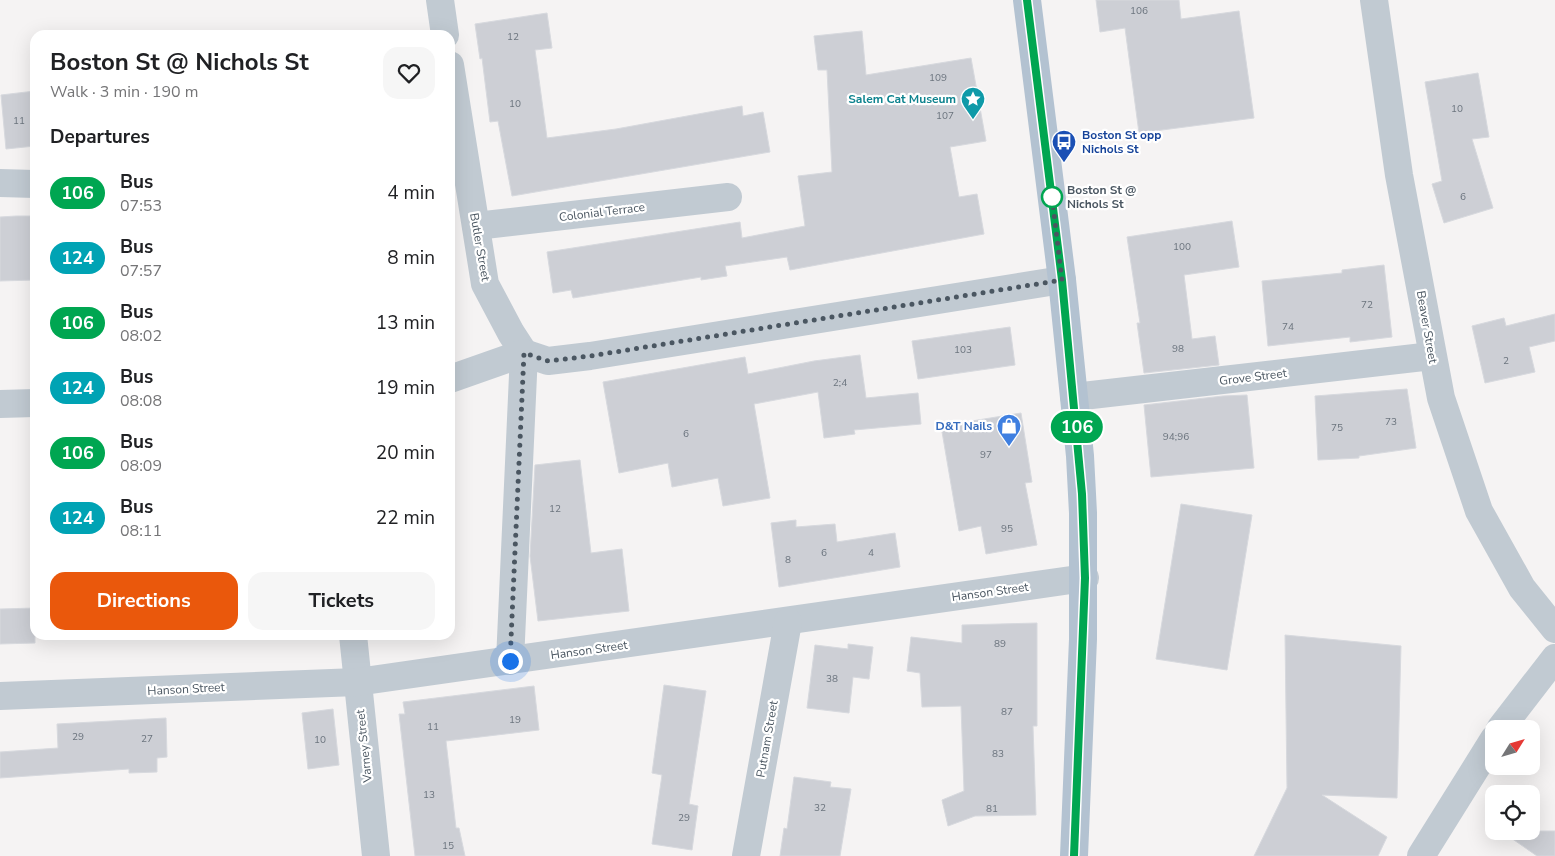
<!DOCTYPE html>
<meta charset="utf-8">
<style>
body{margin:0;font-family:"Nunito Sans",sans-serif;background:#f6f6f6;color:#202124;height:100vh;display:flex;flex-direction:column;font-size:19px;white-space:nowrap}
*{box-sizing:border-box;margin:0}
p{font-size:16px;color:#757577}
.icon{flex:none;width:28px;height:28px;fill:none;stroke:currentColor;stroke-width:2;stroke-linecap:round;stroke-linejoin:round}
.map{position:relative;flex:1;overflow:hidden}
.details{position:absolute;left:30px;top:30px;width:425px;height:610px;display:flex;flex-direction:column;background:#fff;border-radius:15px;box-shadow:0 5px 20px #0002}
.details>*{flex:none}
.badge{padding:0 10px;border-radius:16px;font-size:18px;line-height:32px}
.needle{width:32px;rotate:53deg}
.buttons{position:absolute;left:1485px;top:720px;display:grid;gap:10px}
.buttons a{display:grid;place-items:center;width:55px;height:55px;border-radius:10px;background:#fff;box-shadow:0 5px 20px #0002;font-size:25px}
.you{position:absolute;width:25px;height:25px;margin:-12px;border:4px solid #fff;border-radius:50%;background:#1a73e8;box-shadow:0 0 0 8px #1a73e833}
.map>.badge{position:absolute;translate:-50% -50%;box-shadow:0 0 0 2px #fff}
h2{padding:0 20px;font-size:19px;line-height:45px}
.round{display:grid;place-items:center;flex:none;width:52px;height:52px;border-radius:15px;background:#f6f6f6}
.headline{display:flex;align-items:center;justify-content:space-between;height:85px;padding:0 20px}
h1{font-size:24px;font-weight:700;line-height:38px}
.button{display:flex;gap:10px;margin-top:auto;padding:10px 20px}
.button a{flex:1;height:58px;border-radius:15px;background:#ea580c;color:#fff;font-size:20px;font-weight:700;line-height:58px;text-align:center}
.button a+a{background:#f6f6f6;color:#202124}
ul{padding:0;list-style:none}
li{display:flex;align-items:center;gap:15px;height:65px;padding:0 20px}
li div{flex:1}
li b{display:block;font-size:19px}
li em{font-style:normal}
li .badge{min-width:55px;font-weight:700;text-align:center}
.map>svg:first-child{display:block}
.building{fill:#cdcfd5;stroke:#d7d9de}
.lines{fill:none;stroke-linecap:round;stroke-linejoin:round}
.minor{stroke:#c1cad2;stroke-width:28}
.tertiary{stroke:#c1cad2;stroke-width:28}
.primary{stroke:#b3c2d1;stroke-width:28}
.line-casing{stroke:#fff;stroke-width:11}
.line{stroke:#00a651;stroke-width:8}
.walk{stroke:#4a5661;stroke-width:5;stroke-dasharray:0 9}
.stop-dot{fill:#fff;stroke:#00a651;stroke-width:2.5}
.labels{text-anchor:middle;stroke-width:4.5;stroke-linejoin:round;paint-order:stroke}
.number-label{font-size:10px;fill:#6b747e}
.culture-label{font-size:12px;font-weight:bold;fill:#0d838f;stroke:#fff;text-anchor:end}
.transit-label{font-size:12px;font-weight:bold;fill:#164399;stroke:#fff;text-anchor:start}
.stop-label{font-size:12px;font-weight:bold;fill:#4a5661;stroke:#fff;text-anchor:start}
.street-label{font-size:12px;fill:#4a5661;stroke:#fff}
.shop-label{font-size:12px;font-weight:bold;fill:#366cbe;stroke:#fff;text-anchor:end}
</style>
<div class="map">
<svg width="1555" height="856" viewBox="0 0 1555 856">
<rect width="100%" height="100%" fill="#f5f3f3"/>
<!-- building -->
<g class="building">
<polygon points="1096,0 1179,0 1181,19 1239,11 1254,118 1139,133 1125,28 1100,32"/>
<polygon points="547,13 552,48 535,50 547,138 616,129 742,106 743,116 763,112 770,152 512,196 498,121 490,122 482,58 480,59 475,24"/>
<polygon points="862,31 866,75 971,58 986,141 950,147 959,197 977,194 984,234 790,270 787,257 725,266 727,276 701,280 701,277 573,298 571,290 553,293 547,252 740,222 742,238 805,226 798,176 832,172 827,70 818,70 814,36"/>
<polygon points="1478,73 1489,137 1472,139 1493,208 1444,223 1432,184 1442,181 1425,82"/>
<polygon points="35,91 35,146 6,149 1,95"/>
<polygon points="16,216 35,216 35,280 0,281 0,217"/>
<polygon points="1232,221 1239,267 1184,275 1192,339 1215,336 1219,365 1144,373 1137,323 1140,323 1127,237"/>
<polygon points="1384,265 1392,337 1350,342 1350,337 1268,346 1262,281 1342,273 1342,270"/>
<polygon points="1555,314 1555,341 1529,347 1535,372 1485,383 1472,326 1504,318 1506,326"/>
<polygon points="1010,327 1015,365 918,379 912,341"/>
<polygon points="860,355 866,398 918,393 921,424 854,430 855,434 824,438 818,392 754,404 770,498 723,506 718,478 672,487 668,463 619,473 603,382 745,357 748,374 814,361"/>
<polygon points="1407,389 1416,448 1359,456 1359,458 1318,460 1315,396"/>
<polygon points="1247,395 1254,468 1151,477 1144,405 1223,396"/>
<polygon points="1021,413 1032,482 1025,483 1037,545 986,554 981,526 959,531 941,426"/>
<polygon points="580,460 591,553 622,549 629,611 538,621 530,556 535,465"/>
<polygon points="1181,504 1252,515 1227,670 1156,659"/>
<polygon points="796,520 796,527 835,524 837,542 895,533 900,567 779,587 771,523"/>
<polygon points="35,608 35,643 0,644 0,609"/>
<polygon points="1037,623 1037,726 1033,726 1036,815 975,816 948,826 942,800 964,791 961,706 922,707 920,673 907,671 911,637 962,643 962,625"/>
<polygon points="1285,635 1401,646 1397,798 1322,795 1387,837 1378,856 1254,856 1287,788"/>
<polygon points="848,644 873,647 869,679 853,677 849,713 807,708 815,645 848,649"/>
<polygon points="664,685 706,691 689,804 698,806 692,850 652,844 662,775 652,773"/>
<polygon points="534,686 539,730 446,741 456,828 459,828 465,856 415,856 399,714 405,714 403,702"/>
<polygon points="333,709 339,765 308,769 302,713"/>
<polygon points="166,718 167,757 157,758 157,772 129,773 129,769 0,778 0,752 58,748 57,724"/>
<polygon points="794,777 831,782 830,787 851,789 840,856 780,856 784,828 787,829"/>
<polygon points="1501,831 1555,831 1555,856 1537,856"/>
</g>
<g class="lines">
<!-- minor -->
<g class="minor">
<polyline points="440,0 445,35"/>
<polyline points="1374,0 1399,175 1441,398 1479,511 1522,588 1555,629"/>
<polyline points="450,65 485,284 511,333 524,353 510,661"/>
<polyline points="0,183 35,184"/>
<polyline points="476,226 728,197"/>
<polyline points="450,379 524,353 548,361 590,356 1062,280"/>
<polyline points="1074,397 1432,356"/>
<polyline points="0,404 35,403"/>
<polyline points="353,635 376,856"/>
<polyline points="0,696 357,682 1085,578"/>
<polyline points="746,856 788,622"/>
</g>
<!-- tertiary -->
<g class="tertiary">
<polyline points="1500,729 1555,658"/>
<polyline points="1421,856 1494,739"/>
</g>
<!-- primary -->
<polyline class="primary" points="1027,0 1062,280 1080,456 1083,513 1083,639 1074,856"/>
</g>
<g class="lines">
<defs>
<polyline id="line" points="1027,0 1062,280 1082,494 1085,578 1074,856"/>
</defs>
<!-- line casing -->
<use href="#line" class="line-casing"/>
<!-- line -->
<use href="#line" class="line"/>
<!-- walk -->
<polyline class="walk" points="510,661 524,353 548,361 590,356 1062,280 1052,197"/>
</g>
<!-- icons -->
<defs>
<symbol id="sight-pin" viewBox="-11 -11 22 30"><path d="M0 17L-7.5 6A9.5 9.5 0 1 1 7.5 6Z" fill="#0f9aa8" stroke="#fff"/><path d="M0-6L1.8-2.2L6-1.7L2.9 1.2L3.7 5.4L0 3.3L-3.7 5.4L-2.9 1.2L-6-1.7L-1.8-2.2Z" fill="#fff"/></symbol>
<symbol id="bus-pin" viewBox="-11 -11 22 30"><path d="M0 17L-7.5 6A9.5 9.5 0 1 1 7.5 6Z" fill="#1a4fb4" stroke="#fff"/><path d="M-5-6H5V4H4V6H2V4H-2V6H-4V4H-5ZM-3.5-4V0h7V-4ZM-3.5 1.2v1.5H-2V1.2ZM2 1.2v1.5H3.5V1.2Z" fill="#fff"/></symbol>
<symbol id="shop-pin" viewBox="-11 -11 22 30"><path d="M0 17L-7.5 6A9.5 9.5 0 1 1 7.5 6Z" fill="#3f7fe0" stroke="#fff"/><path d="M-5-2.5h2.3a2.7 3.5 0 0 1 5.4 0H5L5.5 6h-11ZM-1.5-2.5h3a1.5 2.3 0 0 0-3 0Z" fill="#fff"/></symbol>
</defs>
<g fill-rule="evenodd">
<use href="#sight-pin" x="959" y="85" width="28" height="38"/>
<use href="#bus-pin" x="1050" y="128" width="28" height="38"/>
<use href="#shop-pin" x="995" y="412" width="28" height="38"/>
</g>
<!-- markers -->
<circle class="stop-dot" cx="1052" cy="197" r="10"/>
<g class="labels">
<!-- number labels -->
<g class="number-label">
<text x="1139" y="14">106</text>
<text x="513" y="40">12</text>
<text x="938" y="81">109</text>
<text x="515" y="107">10</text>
<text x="1457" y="112">10</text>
<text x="945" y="119">107</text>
<text x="19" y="124">11</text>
<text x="1463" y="200">6</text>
<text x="1182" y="250">100</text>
<text x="1367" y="308">72</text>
<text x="1288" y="330">74</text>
<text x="1178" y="352">98</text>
<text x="963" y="353">103</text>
<text x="1506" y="364">2</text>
<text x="840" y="386">2;4</text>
<text x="1391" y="425">73</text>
<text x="1337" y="431">75</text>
<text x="686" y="437">6</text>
<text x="1176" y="440">94;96</text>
<text x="986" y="458">97</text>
<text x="555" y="512">12</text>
<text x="1007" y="532">95</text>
<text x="824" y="556">6</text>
<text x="871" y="556">4</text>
<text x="788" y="563">8</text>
<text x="1000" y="647">89</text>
<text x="832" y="682">38</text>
<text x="1007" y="715">87</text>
<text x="515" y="723">19</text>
<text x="433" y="730">11</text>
<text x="78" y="740">29</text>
<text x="147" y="742">27</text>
<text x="320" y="743">10</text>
<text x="998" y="757">83</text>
<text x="429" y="798">13</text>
<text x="820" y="811">32</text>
<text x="992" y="812">81</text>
<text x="684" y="821">29</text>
<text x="448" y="849">15</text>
</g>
<!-- culture labels -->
<g class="culture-label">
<text x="956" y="103">Salem Cat Museum</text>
</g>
<!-- transit labels -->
<g class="transit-label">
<text x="1082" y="139">Boston St opp<tspan x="1082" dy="14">Nichols St</tspan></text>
</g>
<!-- stop labels -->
<g class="stop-label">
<text x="1067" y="194">Boston St @<tspan x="1067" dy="14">Nichols St</tspan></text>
</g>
<!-- street labels -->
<g class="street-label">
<text transform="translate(602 212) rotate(-7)" y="4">Colonial Terrace</text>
<text transform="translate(480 247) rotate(80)" y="4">Butler Street</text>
<text transform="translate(1427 327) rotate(80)" y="4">Beaver Street</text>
<text transform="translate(1253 377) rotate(-7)" y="4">Grove Street</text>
<text transform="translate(990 592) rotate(-8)" y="4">Hanson Street</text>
<text transform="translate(589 650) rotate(-8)" y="4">Hanson Street</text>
<text transform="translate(186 689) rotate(-3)" y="4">Hanson Street</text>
<text transform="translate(767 739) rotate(-80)" y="4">Putnam Street</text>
<text transform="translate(364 746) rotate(-96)" y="4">Varney Street</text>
</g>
<!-- shop labels -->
<g class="shop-label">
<text x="992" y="430">D&amp;T Nails</text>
</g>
</g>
</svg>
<div class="buttons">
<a><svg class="needle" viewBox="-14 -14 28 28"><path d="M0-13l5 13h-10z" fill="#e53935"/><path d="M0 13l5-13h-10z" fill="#757577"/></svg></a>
<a><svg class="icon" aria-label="locate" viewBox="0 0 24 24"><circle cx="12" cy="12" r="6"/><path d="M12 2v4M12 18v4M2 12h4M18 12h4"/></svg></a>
</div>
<div class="you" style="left:510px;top:661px"></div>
<b class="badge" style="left:1077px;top:427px;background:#00a651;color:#fff">106</b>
<section class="details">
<div class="headline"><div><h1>Boston St @ Nichols St</h1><p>Walk · 3 min · 190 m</p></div><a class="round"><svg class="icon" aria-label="heart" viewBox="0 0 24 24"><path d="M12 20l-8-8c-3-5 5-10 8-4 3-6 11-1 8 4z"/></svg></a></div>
<h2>Departures</h2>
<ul>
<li><span class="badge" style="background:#00a651;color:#fff">106</span><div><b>Bus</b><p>07:53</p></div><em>4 min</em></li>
<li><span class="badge" style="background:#00a3b4;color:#fff">124</span><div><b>Bus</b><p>07:57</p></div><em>8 min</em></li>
<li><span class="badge" style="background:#00a651;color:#fff">106</span><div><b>Bus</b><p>08:02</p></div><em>13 min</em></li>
<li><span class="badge" style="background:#00a3b4;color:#fff">124</span><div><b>Bus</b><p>08:08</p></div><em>19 min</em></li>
<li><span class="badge" style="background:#00a651;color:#fff">106</span><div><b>Bus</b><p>08:09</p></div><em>20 min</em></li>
<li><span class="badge" style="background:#00a3b4;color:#fff">124</span><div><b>Bus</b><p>08:11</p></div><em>22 min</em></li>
</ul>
<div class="button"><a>Directions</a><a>Tickets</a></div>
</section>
</div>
